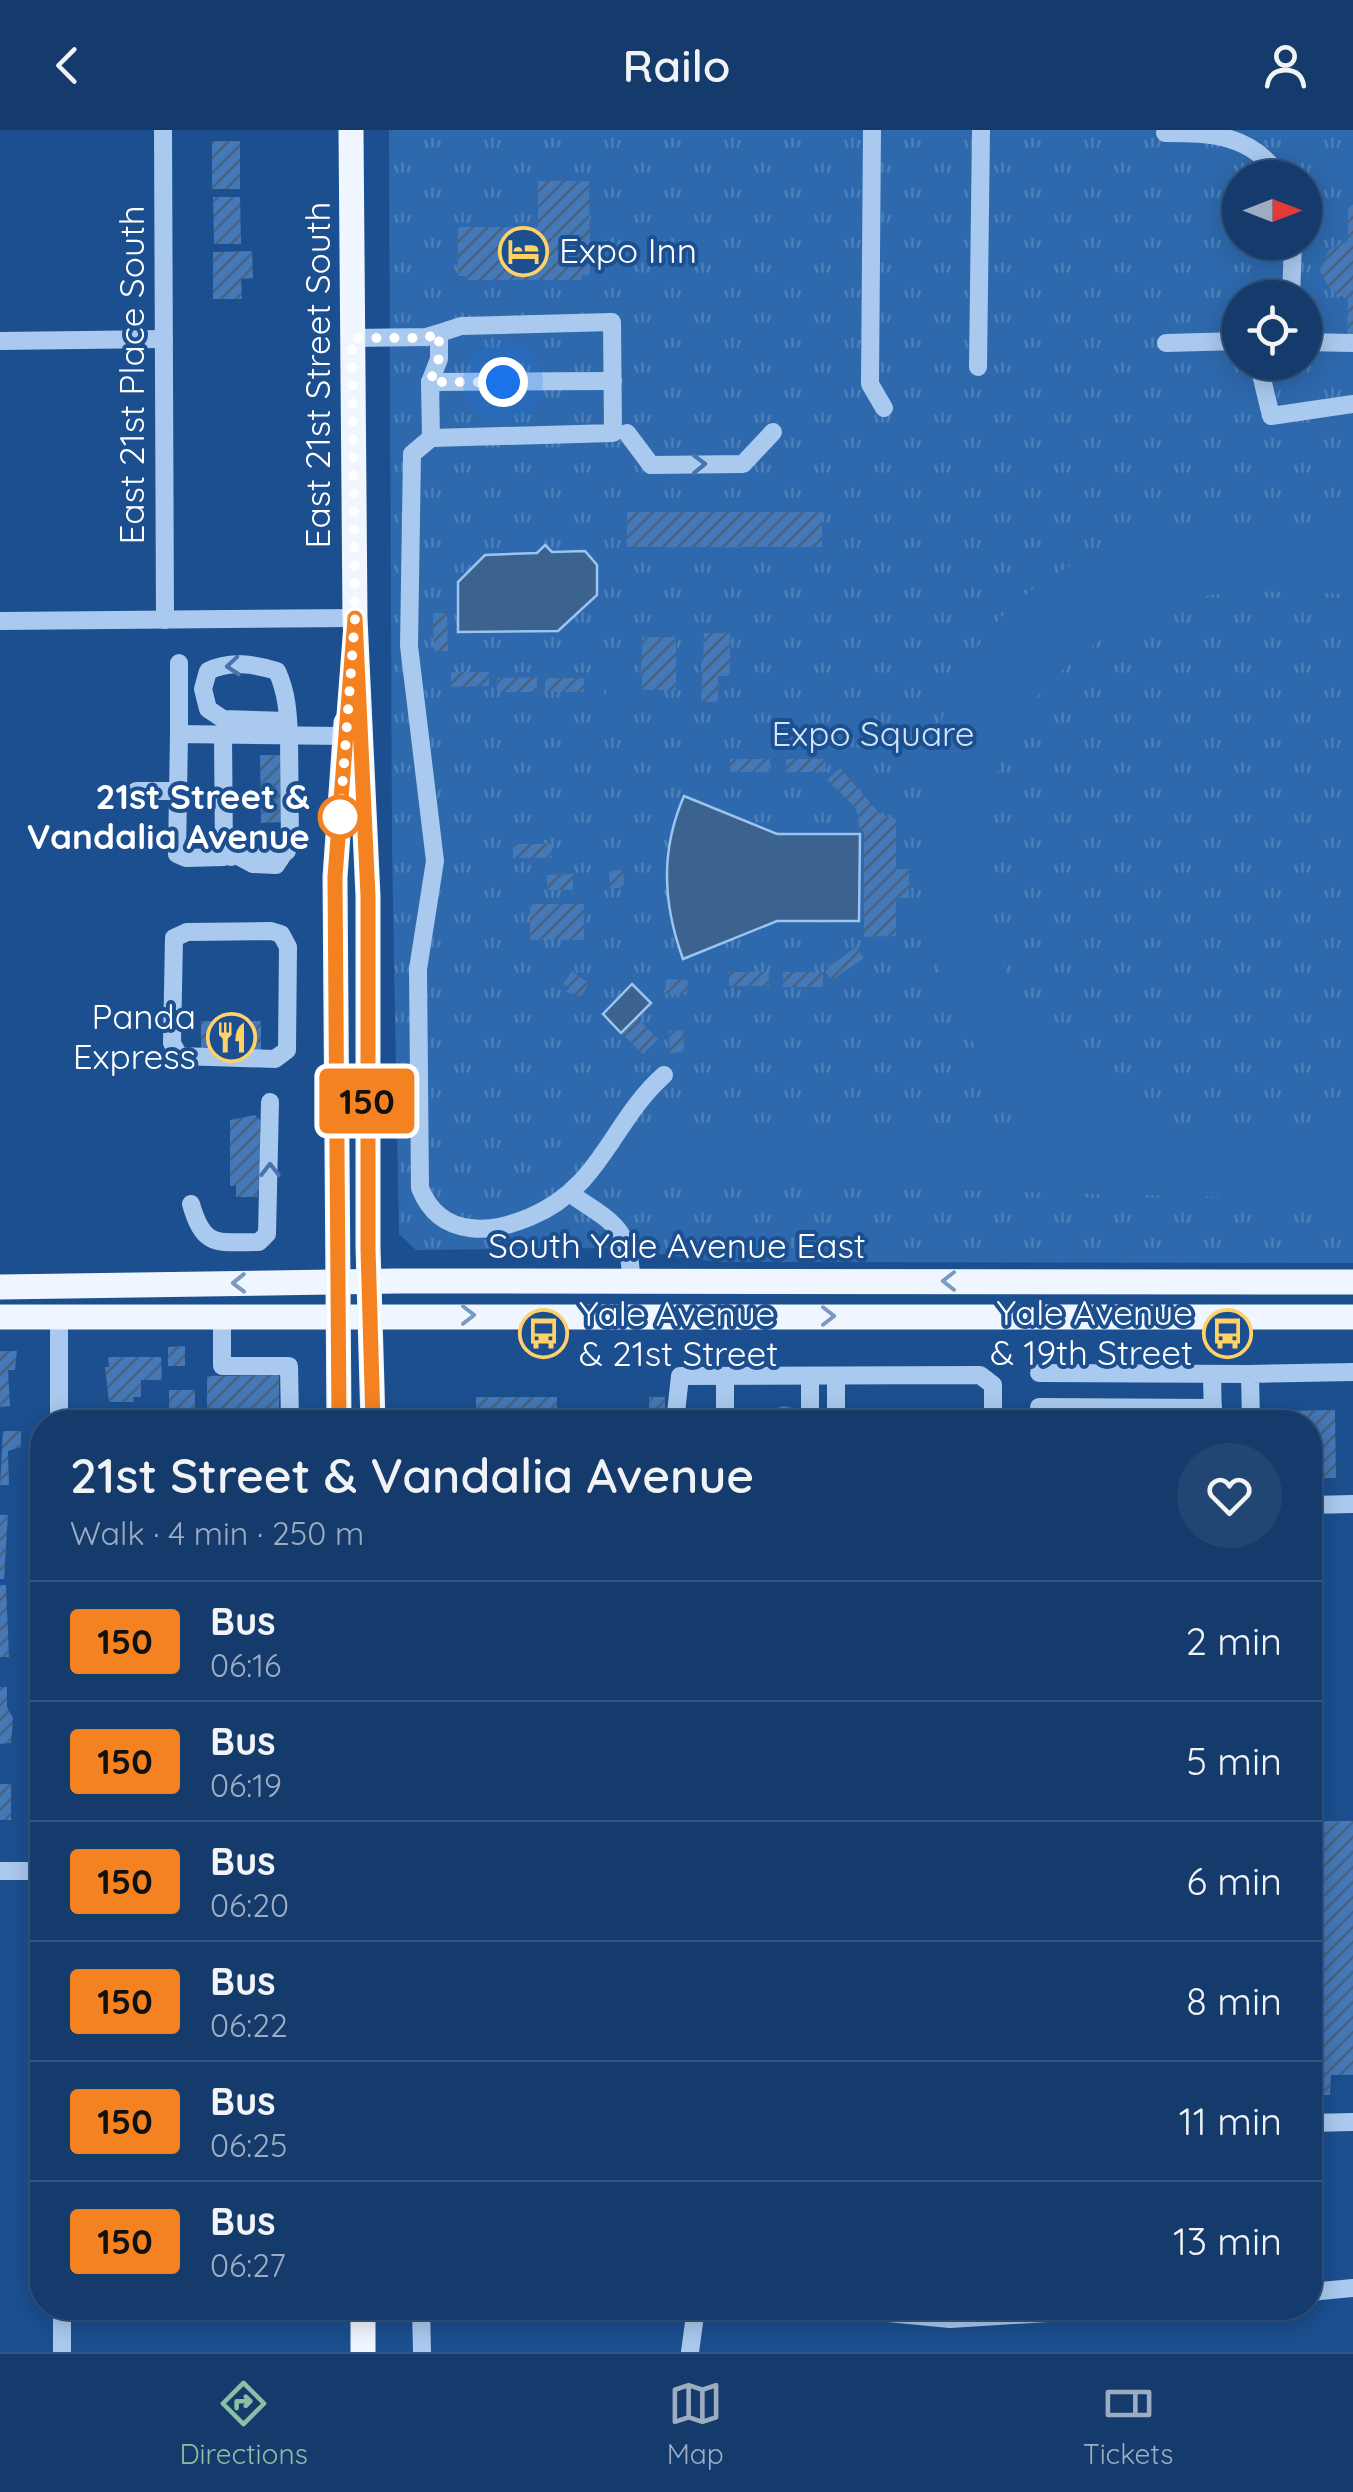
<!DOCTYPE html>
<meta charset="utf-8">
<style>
body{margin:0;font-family:Quicksand,sans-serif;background:#214673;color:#f1f3f6;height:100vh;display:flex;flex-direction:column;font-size:38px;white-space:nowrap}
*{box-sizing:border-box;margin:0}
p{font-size:32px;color:#9dadc1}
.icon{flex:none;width:55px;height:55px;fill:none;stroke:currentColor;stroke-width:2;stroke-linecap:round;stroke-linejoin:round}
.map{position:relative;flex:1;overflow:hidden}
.sheet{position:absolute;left:30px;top:1280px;width:1292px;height:910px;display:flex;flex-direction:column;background:#143b6b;border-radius:40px;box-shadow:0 5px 25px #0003,0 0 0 2px #33557e}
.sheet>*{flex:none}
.badge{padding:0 20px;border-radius:8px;font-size:35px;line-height:65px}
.needle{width:65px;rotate:90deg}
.fabs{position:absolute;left:1222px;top:30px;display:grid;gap:20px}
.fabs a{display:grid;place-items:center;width:100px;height:100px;border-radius:50%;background:#143b6b;box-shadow:0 5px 25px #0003,0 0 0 2px #33557e;font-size:50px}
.you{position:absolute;width:50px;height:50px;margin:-25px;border:8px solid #fff;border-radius:50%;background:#1a73e8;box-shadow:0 0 0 15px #1a73e833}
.map>.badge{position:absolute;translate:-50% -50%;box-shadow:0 0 0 5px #fff}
.round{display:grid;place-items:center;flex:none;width:105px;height:105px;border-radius:52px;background:#214673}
.head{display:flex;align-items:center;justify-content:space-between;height:170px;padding:0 40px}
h1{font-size:48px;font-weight:600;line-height:75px}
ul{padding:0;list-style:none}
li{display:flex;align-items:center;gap:30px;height:120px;padding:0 40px;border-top:2px solid #33557e}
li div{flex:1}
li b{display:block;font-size:38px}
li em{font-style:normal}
li .badge{min-width:110px;font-weight:700;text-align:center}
header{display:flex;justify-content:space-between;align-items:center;height:130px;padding:0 40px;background:#143b6b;font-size:45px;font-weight:600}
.tabs{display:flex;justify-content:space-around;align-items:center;height:140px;border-top:2px solid #33557e;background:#143b6b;font-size:28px;color:#9dadc1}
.tabs a{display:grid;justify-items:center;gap:5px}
.tabs .on{color:#8abfa5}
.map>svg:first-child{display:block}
.park{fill:url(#park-tufts);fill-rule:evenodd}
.pitch{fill:#2e69ad}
.water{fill:#3c6290;stroke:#9cc4f0;stroke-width:2.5}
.building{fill:url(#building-hatch)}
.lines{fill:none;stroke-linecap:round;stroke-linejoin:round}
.minor{stroke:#a9c9ee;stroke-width:18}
.major{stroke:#f0f6ff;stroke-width:25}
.oneway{stroke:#4674ac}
.oneway2{stroke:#7b9ac1}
.line-casing{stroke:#fff;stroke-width:22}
.line{stroke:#f58220;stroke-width:15}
.walk{stroke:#fff;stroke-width:10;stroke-dasharray:0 18}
.stop-dot{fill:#fff;stroke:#f58220;stroke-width:5}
.labels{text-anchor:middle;stroke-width:8;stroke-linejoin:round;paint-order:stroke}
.poi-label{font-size:35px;fill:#fff;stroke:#1b4f8f;text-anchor:start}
.street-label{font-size:35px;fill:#fff;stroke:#1b4f8f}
.park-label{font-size:35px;fill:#cfe3fa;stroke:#1b4f8f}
.stop-label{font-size:35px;font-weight:bold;fill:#fff;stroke:#1b4f8f;text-anchor:end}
</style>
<header><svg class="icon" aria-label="back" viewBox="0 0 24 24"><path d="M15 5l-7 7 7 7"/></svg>Railo<svg class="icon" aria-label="person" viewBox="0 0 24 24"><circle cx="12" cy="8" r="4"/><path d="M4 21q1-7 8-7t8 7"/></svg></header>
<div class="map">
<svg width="1353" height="2222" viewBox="0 0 1353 2222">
<defs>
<pattern id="park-tufts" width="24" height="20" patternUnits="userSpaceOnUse" patternTransform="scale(2.5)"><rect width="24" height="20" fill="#2e69ad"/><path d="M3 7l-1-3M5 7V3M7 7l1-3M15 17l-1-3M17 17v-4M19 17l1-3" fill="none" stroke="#4d80b9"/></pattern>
<pattern id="building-hatch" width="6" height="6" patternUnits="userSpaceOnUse" patternTransform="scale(2.5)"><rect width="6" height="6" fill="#4478b7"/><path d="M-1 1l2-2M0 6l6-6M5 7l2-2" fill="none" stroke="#486282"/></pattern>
</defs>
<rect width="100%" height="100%" fill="#1b4f8f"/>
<!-- park -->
<path class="park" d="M389,0H1353V1133L720,1132L614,1118L416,1120L399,1104L392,719ZM1240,48H1305V112H1240ZM1240,168H1305V232H1240Z"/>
<!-- pitch -->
<g class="pitch">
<path d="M1225,399L1353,402V464C1280,462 1205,453 1138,488C1091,512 1041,551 1016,598C941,738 999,917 1144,982C1208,1011 1284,1005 1353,1007V1070L633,1053L634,1024L646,1023L647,992L1054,1000C1037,979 1012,964 994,943C968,912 941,852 929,814C917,777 922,739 923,700C931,513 1037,406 1225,399Z"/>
<rect x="606" y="528" width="22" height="51"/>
</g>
<!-- water -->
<g class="water">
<polygon points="545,415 552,422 585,421 597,435 597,465 558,501 458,502 458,452 485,425 537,423"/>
<path d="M684,666L777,704H860L859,791H777L683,829C663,774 660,721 684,666Z"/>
<polygon points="632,854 651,873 621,903 603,884"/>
</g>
<!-- building -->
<g class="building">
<rect x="212" y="11" width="28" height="48"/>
<polygon points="538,51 589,51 590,145 582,145 582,150 466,150 466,146 458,146 458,97 538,97"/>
<polygon points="213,67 240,67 241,114 214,114"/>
<polygon points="1348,75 1353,75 1353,205 1347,205 1348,170 1329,158 1320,140 1329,120 1348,111"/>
<polygon points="252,121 253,148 241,149 242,169 213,169 213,122"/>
<rect x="627" y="382" width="195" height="35"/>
<polygon points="433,483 447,483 448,521 434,521"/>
<polygon points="704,503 730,503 730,546 718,546 718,572 701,572"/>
<rect x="642" y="507" width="34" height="53"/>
<polygon points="451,542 489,542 489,556 451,557"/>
<polygon points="537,547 537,562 497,562 497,548"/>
<rect x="545" y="548" width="39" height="14"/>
<polygon points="260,625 282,625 283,692 261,693"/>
<rect x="730" y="629" width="40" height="13"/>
<rect x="786" y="629" width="40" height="13"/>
<polygon points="840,638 880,684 896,689 896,739 909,739 909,768 896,768 896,806 864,807 864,701 860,701 856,678 827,650"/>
<rect x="513" y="714" width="39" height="14"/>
<polygon points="623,740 624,758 610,758 609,741"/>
<polygon points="573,744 573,760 547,760 547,745"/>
<rect x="530" y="774" width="54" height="36"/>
<polygon points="856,817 864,828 832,850 824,840"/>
<polygon points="572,841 589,853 581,866 566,862 569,858 563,854"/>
<rect x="729" y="842" width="40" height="14"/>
<rect x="783" y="842" width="40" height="15"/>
<polygon points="666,849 688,850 687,865 665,864"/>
<polygon points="638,889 658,909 643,924 622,904"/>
<polygon points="201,891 261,891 261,922 201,923"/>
<polygon points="683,900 684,922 670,923 669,901"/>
<polygon points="255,985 260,990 260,1056 257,1067 236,1067 236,1056 230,1056 230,990"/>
<polygon points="185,1216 185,1236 168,1236 168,1217"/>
<polygon points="0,1221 17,1221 15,1240 8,1240 10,1276 0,1277"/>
<polygon points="108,1227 161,1227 162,1250 141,1250 141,1267 133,1267 134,1272 109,1272 105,1237 109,1237"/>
<polygon points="279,1245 279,1292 207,1292 207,1246"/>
<rect x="169" y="1260" width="26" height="28"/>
<rect x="476" y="1267" width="81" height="25"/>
<rect x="649" y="1267" width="16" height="25"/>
<polygon points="784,1276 792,1278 800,1292 767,1292 776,1278"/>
<polygon points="1335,1280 1336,1348 1310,1348 1310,1292 1266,1292 1266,1281"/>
<polygon points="3,1301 21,1301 21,1317 8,1321 9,1355 0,1355"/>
<polygon points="0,1385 8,1385 4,1449 0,1449"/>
<polygon points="0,1455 6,1455 9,1527 0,1527"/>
<polygon points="0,1557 7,1557 7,1577 13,1588 11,1613 0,1614"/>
<rect x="0" y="1654" width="11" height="36"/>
<polygon points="1319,1691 1353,1691 1353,1945 1331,1945 1330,1965 1310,1965 1310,1706 1315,1706"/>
</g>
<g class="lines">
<!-- minor -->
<g class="minor">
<polyline points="163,0 165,490"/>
<polyline points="872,0 870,254 884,278"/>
<path d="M1165,3C1211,3 1253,4 1280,48"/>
<polyline points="1291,168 1293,112"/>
<path d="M352,208L426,207C437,204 449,200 461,196L612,192L613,303L431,308L430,252L439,229V203"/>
<polyline points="0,211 164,209"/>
<polyline points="1305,212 1353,213"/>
<polyline points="1166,213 1240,211"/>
<polyline points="1258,232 1271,286 1353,274"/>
<polyline points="978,237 981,0"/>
<polyline points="430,252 613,251"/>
<polyline points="627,303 651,335 743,334 773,302"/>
<path d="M431,308L412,324L409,516L435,731L418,839L420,1058C429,1081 445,1095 470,1098C492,1101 510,1095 530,1087C602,1057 611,992 664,945"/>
<polyline points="0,491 355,488"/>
<polyline points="179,604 179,533"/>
<polyline points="223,605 224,727 186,728 177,724 179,604 345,606"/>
<polyline points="136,661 178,661"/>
<path d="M238,726L253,734L276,735L290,714L289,606C288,583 287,563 277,541C254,534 230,530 208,541L203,559L208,579L223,589L288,591"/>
<polyline points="231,727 253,718 287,721"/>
<polygon points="271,801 281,804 288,817 287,920 275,929 179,926 172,913 174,808 187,802"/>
<path d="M572,1065C612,1092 631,1098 631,1151"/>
<path d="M191,1074C204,1119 217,1112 259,1112L267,1104L270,972"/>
<polyline points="222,1186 222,1236 289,1236 290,1292"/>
<polyline points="59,1188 59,1292"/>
<polyline points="1039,1243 1250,1244"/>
<polyline points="1212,1244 1213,1292"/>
<polyline points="810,1246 810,1292"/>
<polyline points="1039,1277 1213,1278"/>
<polyline points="675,1292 680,1246 980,1245 993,1255 993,1292"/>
<polyline points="725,1292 725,1246"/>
<polyline points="836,1292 836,1246"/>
<polyline points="1251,1292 1250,1244 1353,1242"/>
<polyline points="1310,1375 1353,1374"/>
<polyline points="0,1741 42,1741"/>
<polyline points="1310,1993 1353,1992"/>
<polyline points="1310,2162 1353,2158"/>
<polyline points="62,2178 62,2222"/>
<polyline points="421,2178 422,2222"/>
<polyline points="837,2178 950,2189 1128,2178"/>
<polyline points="690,2222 696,2178"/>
</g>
<!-- major -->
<g class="major">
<polyline points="351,0 355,488 368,766 368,1117 373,1292"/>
<polyline points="0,1157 397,1151 1353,1152"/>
<polyline points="0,1187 1353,1187"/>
<polyline points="339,1292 335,747 346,593"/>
<polyline points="363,2178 363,2222"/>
</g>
</g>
<!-- one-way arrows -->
<defs><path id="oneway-chevron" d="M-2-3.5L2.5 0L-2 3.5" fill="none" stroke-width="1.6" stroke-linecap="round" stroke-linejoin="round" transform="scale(2.5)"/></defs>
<g class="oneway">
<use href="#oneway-chevron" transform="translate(699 334) rotate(-1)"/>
<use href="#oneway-chevron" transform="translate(233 536) rotate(175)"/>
<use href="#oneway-chevron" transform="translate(270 1040) rotate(-90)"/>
</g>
<g class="oneway2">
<use href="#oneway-chevron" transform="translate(949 1151) rotate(-180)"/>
<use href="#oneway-chevron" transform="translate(239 1153) rotate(179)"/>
<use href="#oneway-chevron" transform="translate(468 1185)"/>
<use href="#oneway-chevron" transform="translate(828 1186)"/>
</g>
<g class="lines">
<defs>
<polyline id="line" points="339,1292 335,747 355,488 368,766 368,1118 373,1292"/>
</defs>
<!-- line casing -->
<use href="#line" class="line-casing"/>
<!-- line -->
<use href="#line" class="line"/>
<!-- walk -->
<polyline class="walk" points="340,687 355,488 352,208 426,208 439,203 439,228 430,252 503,252"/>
</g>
<!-- icons -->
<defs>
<symbol id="hotel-ring" viewBox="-11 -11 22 22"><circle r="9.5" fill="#1b4f8f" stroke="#ffd166" stroke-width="1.5"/><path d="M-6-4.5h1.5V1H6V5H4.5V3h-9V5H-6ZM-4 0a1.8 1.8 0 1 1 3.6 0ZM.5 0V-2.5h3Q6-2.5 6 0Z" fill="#ffd166"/></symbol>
<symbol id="restaurant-ring" viewBox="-11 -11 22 22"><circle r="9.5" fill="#1b4f8f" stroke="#ffd166" stroke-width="1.5"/><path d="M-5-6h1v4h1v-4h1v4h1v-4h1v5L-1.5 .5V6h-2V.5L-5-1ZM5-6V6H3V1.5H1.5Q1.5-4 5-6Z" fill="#ffd166"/></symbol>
<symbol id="bus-ring" viewBox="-11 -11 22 22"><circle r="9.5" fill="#1b4f8f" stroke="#ffd166" stroke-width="1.5"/><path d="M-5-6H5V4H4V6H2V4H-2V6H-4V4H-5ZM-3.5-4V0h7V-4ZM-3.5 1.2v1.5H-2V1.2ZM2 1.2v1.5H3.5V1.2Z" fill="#ffd166"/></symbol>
</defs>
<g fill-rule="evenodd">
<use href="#hotel-ring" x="496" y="94" width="55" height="55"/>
<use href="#restaurant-ring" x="204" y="880" width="55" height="55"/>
<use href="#bus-ring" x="1200" y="1176" width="55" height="55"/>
<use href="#bus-ring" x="516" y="1176" width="55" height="55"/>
</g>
<!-- markers -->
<circle class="stop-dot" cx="340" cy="687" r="20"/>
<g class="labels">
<!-- poi labels -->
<g class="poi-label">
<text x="559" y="133">Expo Inn</text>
<text x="196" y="899" text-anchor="end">Panda<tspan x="196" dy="40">Express</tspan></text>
<text x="1193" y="1195" text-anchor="end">Yale Avenue<tspan x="1193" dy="40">&amp; 19th Street</tspan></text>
<text x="579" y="1196">Yale Avenue<tspan x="579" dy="40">&amp; 21st Street</tspan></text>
</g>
<!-- street labels -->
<g class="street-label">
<text transform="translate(132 245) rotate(-90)" y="12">East 21st Place South</text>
<text transform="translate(318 245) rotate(-90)" y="12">East 21st Street South</text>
<text x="677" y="1128">South Yale Avenue East</text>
</g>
<!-- park labels -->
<g class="park-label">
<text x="873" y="616">Expo Square</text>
</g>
<!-- stop labels -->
<g class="stop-label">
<text x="310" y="679">21st Street &amp;<tspan x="310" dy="40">Vandalia Avenue</tspan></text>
</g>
</g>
</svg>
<div class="fabs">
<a><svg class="needle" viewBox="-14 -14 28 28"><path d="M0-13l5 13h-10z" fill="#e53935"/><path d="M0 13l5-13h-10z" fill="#9dadc1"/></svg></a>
<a><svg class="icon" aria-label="locate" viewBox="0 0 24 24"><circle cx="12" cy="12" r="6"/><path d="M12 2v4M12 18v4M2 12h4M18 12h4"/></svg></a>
</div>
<div class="you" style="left:503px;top:252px"></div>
<b class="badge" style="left:367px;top:971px;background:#f58220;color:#111">150</b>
<section class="sheet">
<div class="head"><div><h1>21st Street &amp; Vandalia Avenue</h1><p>Walk · 4 min · 250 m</p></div><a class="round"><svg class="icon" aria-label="heart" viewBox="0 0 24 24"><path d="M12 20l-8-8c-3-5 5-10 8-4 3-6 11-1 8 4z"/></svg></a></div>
<ul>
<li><span class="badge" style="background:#f58220;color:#111">150</span><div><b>Bus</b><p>06:16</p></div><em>2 min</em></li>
<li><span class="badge" style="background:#f58220;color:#111">150</span><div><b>Bus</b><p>06:19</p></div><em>5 min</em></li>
<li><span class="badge" style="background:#f58220;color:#111">150</span><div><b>Bus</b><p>06:20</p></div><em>6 min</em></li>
<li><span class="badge" style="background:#f58220;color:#111">150</span><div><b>Bus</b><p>06:22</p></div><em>8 min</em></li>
<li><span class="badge" style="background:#f58220;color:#111">150</span><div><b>Bus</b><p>06:25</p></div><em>11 min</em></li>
<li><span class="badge" style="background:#f58220;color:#111">150</span><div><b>Bus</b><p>06:27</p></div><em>13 min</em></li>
</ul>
</section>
</div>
<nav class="tabs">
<a class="on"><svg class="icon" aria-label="directions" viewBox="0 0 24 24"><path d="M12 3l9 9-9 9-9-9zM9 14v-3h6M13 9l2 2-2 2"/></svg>Directions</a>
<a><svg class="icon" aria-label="map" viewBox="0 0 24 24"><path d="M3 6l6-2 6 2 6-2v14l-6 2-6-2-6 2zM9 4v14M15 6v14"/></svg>Map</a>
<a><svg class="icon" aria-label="tickets" viewBox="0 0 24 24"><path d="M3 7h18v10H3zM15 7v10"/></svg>Tickets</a>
</nav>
